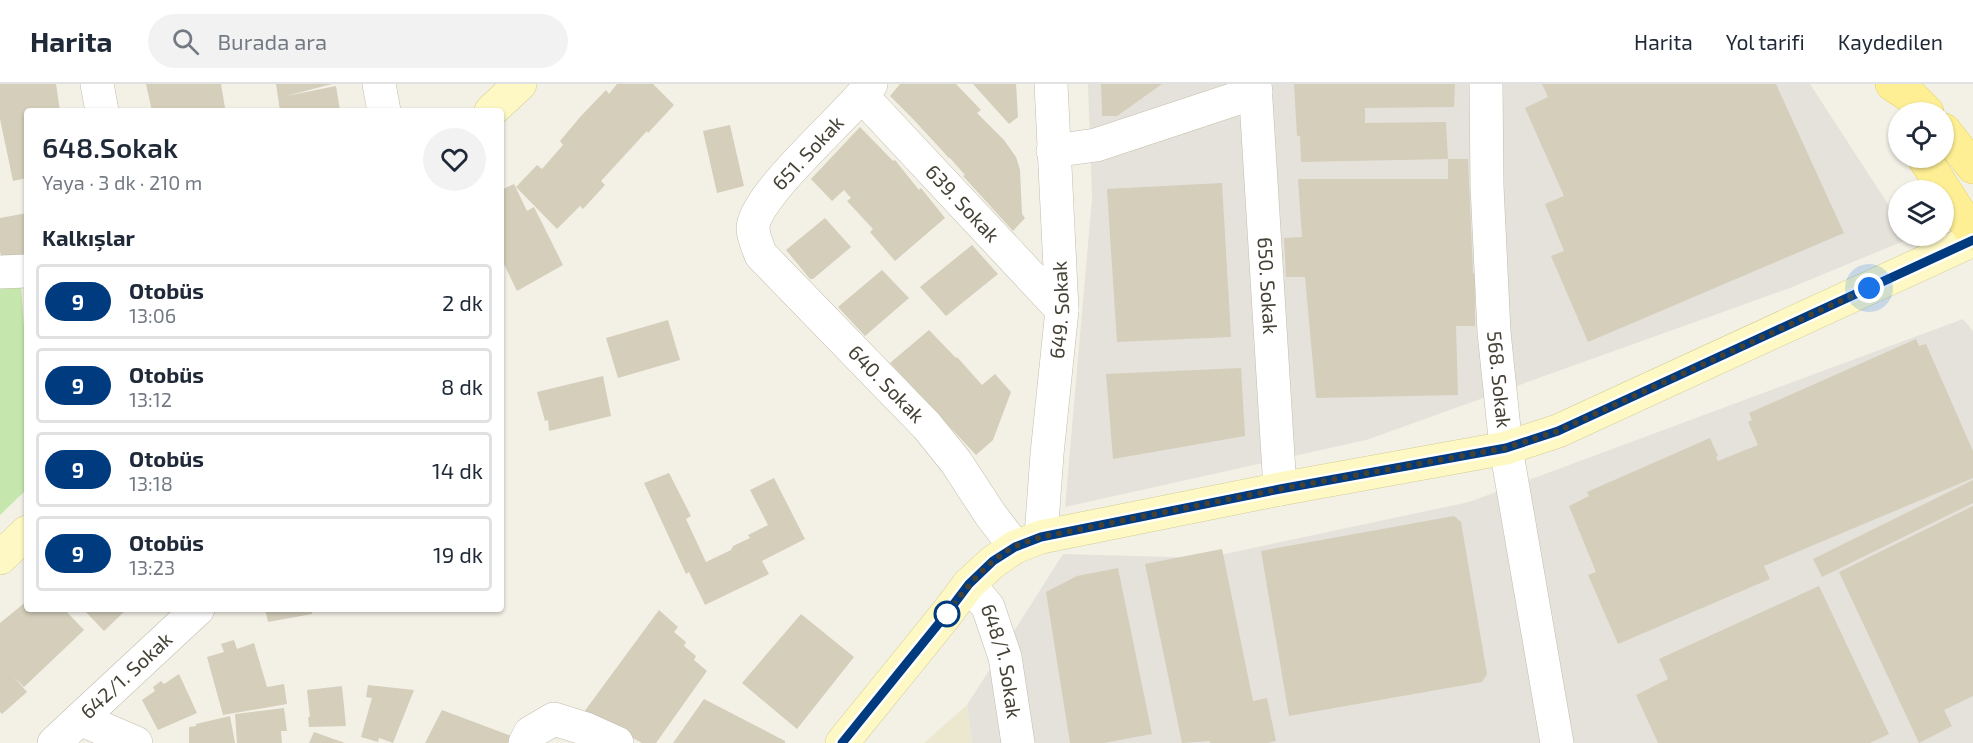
<!DOCTYPE html>
<html lang="tr">
<meta charset="utf-8">
<style>
body{margin:0;font-family:"Exo 2",sans-serif;background:#f2f2f3;color:#1f2937;height:100vh;display:flex;flex-direction:column;font-size:22px;white-space:nowrap}
*{box-sizing:border-box;margin:0}
p{font-size:20px;color:#747a83}
.icon{flex:none;width:33px;height:33px;fill:none;stroke:currentColor;stroke-width:2;stroke-linecap:round;stroke-linejoin:round}
.map{position:relative;flex:1;overflow:hidden}
.sheet{position:absolute;left:24px;top:24px;width:480px;height:504px;display:flex;flex-direction:column;background:#fff;border-radius:6px;box-shadow:0 2px 4px #0004}
.sheet>*{flex:none}
.badge{padding:0 12px;border-radius:20px;font-size:21px;line-height:39px}
.fabs{position:absolute;left:1888px;top:18px;display:grid;gap:12px}
.fabs a{display:grid;place-items:center;width:66px;height:66px;border-radius:50%;background:#fff;box-shadow:0 2px 4px #0004;font-size:30px}
.you{position:absolute;width:30px;height:30px;margin:-15px;border:4px solid #fff;border-radius:50%;background:#1a73e8;box-shadow:0 0 0 9px #1a73e833}
.map>.badge{position:absolute;translate:-50% -50%;box-shadow:0 0 0 3px #fff}
h2{padding:0 18px;font-size:22px;line-height:54px}
.round{display:grid;place-items:center;flex:none;width:63px;height:63px;border-radius:32px;background:#f2f2f3}
.headline{display:flex;align-items:center;justify-content:space-between;height:102px;padding:0 18px}
h1{font-size:28px;font-weight:600;line-height:45px}
ul{padding:0;list-style:none}
li{display:flex;align-items:center;gap:18px;height:75px;margin:0 12px 9px;padding:0 6px;border:3px solid #e0e1e3;border-radius:6px}
li div{flex:1}
li b{display:block;font-size:22px}
li em{font-style:normal}
li .badge{min-width:66px;font-weight:700;text-align:center}
header{display:flex;align-items:center;gap:36px;box-sizing:border-box;height:84px;padding:0 30px;background:#fff;border-bottom:2px solid #e0e1e3}
header strong{font-size:28px}
nav{display:flex;gap:33px;margin-inline-start:auto;font-size:21px}
.search{width:420px;height:54px;background:#f2f2f3;display:flex;align-items:center;gap:15px;box-sizing:border-box;padding:0 21px;border-radius:33px;color:#747a83;font-size:22px}
.map>svg:first-child{display:block}
.industrial{fill:#e5e2db}
.education{fill:#ece8d0}
.green{fill:#c5e7ae}
.building{fill:#d4cebb}
.lines{fill:none;stroke-linecap:round;stroke-linejoin:round}
.street-casing{stroke:#c1bdab;stroke-width:34}
.secondary-casing{stroke:#d3cc96;stroke-width:34}
.primary-casing{stroke:#e3d063;stroke-width:34}
.street{stroke:#fff;stroke-width:33}
.secondary{stroke:#fef9c4;stroke-width:33}
.primary{stroke:#feef94;stroke-width:33}
.line-casing{stroke:#fff;stroke-width:14}
.line{stroke:#003b80;stroke-width:9}
.walk{stroke:#454135;stroke-width:6;stroke-dasharray:0 10.8}
.stop-dot{fill:#fff;stroke:#003b80;stroke-width:3}
.labels{text-anchor:middle;stroke-width:5;stroke-linejoin:round;paint-order:stroke}
.street-label{font-size:20px;fill:#454135;stroke:#fff}
</style>
<header>
<strong>Harita</strong>
<div class="search"><svg class="icon" aria-label="search" viewBox="0 0 24 24"><circle cx="10" cy="10" r="6"/><path d="M15 15l6 6"/></svg>Burada ara</div>
<nav><a>Harita</a><a>Yol tarifi</a><a>Kaydedilen</a></nav>
</header>
<div class="map">
<svg width="1973" height="659" viewBox="0 0 1973 659">
<rect width="100%" height="100%" fill="#f3f1e6"/>
<!-- industrial -->
<g class="industrial">
<polygon points="1088,0 1810,0 1899,137 1899,152 1909,152 1911,154 1790,204 1366,356 1065,423 1092,114"/>
<polygon points="1963,235 1973,247 1973,659 972,659 967,621 1063,470 1206,474 1469,418"/>
</g>
<!-- education -->
<polygon class="education" points="967,621 972,659 924,659"/>
<!-- green -->
<polygon class="green" points="21,202 25,256 27,256 27,405 0,431 0,205"/>
<!-- building -->
<g class="building">
<polygon points="0,0 56,0 60,27 27,27 27,94 13,97 0,35"/>
<polygon points="146,0 221,0 225,24 207,27 152,27"/>
<polygon points="276,0 332,0 286,12 336,2 340,27 280,27"/>
<polygon points="617,0 653,0 674,21 648,49 647,47 601,97 605,101 583,125 580,122 557,145 516,103 537,81 542,85 563,61 560,57 581,32 606,6 609,10"/>
<polygon points="900,0 956,0 981,26 977,29 1004,56 1016,73 1020,86 1022,130 1025,134 1013,147 963,92 965,91 950,74 949,74 913,35 890,12"/>
<polygon points="973,0 1016,0 1018,33 1009,40"/>
<polygon points="1101,0 1162,0 1117,32 1102,32"/>
<polygon points="1294,0 1455,0 1454,23 1365,24 1365,39 1446,38 1448,75 1301,78 1300,52 1297,52"/>
<polygon points="1542,0 1776,0 1844,149 1588,258 1551,172 1564,167 1545,120 1564,112 1525,24 1548,13"/>
<polygon points="730,41 744,102 717,109 703,47"/>
<polygon points="860,43 893,77 895,76 919,106 921,104 945,134 895,177 870,148 873,145 847,117 851,114 844,106 832,117 811,95"/>
<polygon points="1448,75 1468,75 1473,189 1475,189 1475,242 1456,242 1458,311 1316,314 1305,193 1286,193 1284,154 1302,153 1298,95 1448,95"/>
<polygon points="1222,99 1231,253 1117,258 1107,105"/>
<polygon points="514,100 527,127 534,123 563,181 517,207 501,174 501,106"/>
<polygon points="27,129 27,182 2,177 0,167 0,134"/>
<polygon points="825,134 851,163 813,195 810,195 786,166"/>
<polygon points="972,161 998,190 946,232 920,203"/>
<polygon points="882,186 909,214 865,252 838,223"/>
<polygon points="668,236 680,276 618,294 606,254"/>
<polygon points="929,246 956,274 957,273 982,301 995,290 1011,308 993,356 976,371 890,279"/>
<polygon points="1916,255 1919,262 1926,260 1973,367 1973,394 1764,482 1770,495 1618,560 1588,491 1596,488 1569,422 1589,412 1587,408 1710,354 1718,372 1716,373 1718,377 1758,361 1748,338 1752,336 1749,329"/>
<polygon points="1241,284 1245,352 1113,375 1106,290"/>
<polygon points="603,292 611,332 549,347 548,336 545,337 537,308"/>
<polygon points="669,389 691,432 686,435 706,478 731,466 733,462 750,454 748,451 768,441 750,406 774,394 805,455 762,477 769,490 705,521 689,488 686,490 644,399"/>
<polygon points="1973,396 1973,419 1822,493 1813,475"/>
<polygon points="1973,422 1973,612 1944,626 1952,642 1919,659 1839,488"/>
<polygon points="1454,432 1461,438 1487,590 1482,598 1289,632 1261,467"/>
<polygon points="1222,465 1253,617 1267,614 1276,657 1267,659 1210,659 1210,657 1182,659 1145,480"/>
<polygon points="1118,484 1152,650 1104,659 1070,659 1046,508 1077,492"/>
<polygon points="1819,502 1889,650 1870,659 1658,659 1636,611 1668,595 1659,575"/>
<polygon points="27,517 27,525 64,525 84,546 24,603 13,592 27,608 2,630 0,628 0,539"/>
<polygon points="83,525 127,525 104,547"/>
<polygon points="265,525 312,525 312,530 268,538"/>
<polygon points="659,526 678,543 674,548 686,558 684,562 696,572 694,576 707,587 656,659 642,659 584,628"/>
<polygon points="801,530 854,573 797,645 742,599"/>
<polygon points="234,556 237,565 254,559 267,603 284,600 287,620 223,631 207,573 224,568 221,560"/>
<polygon points="179,590 197,629 158,646 142,616 155,607 153,603 161,597 164,600"/>
<polygon points="368,601 414,606 393,659 379,654 378,658 361,653 372,614 366,613"/>
<polygon points="342,602 346,642 309,643 308,633 310,633 307,606"/>
<polygon points="704,615 785,657 785,659 673,659"/>
<polygon points="284,624 287,647 281,647 282,659 237,659 235,630"/>
<polygon points="442,626 511,652 508,659 425,659"/>
<polygon points="230,632 235,659 189,659 189,643 196,642 196,640"/>
<polygon points="314,648 345,659 309,659"/>
</g>
<g class="lines">
<defs>
<g id="street">
<polyline points="97,0 102,27"/>
<polyline points="379,0 384,27"/>
<path id="s1" d="M871,0C849,31 754,111 753,144C753,153 758,163 761,171L927,342L956,378L990,430L1015,463"/>
<path id="s2" d="M1255,0L1280,405"/>
<path id="s3" d="M1486,0L1487,102L1494,248L1506,364L1557,659"/>
<path id="s4" d="M862,12L1062,226"/>
<polyline points="1053,67 1096,61 1256,8"/>
<polyline points="0,188 27,187"/>
<path id="s5" d="M1041,453L1047,370L1062,226L1051,0"/>
<path id="s6" d="M969,500L988,523L1005,573L1018,659"/>
<polyline points="80,635 136,659"/>
<path id="s7" d="M54,659L198,525"/>
<polyline points="525,659 530,649 554,635 586,645 617,659"/>
</g>
<g id="secondary">
<polyline points="491,27 520,0"/>
<polyline points="0,474 27,448"/>
<polyline points="842,659 944,533 969,500 993,478 1015,463 1041,453 1280,405 1506,364 1558,347 1973,156"/>
</g>
<g id="primary">
<polyline points="1892,0 1913,14 1927,28"/>
<polyline points="1944,46 1973,83"/>
<polyline points="1924,74 1973,150"/>
</g>
</defs>
<!-- street casing -->
<use href="#street" class="street-casing"/>
<!-- secondary casing -->
<use href="#secondary" class="secondary-casing"/>
<!-- primary casing -->
<use href="#primary" class="primary-casing"/>
<!-- street -->
<use href="#street" class="street"/>
<!-- secondary -->
<use href="#secondary" class="secondary"/>
<!-- primary -->
<use href="#primary" class="primary"/>
</g>
<g class="lines">
<defs>
<polyline id="line" points="842,659 944,533 969,500 993,477 1015,463 1041,453 1280,405 1506,364 1558,347 1973,156"/>
</defs>
<!-- line casing -->
<use href="#line" class="line-casing"/>
<!-- line -->
<use href="#line" class="line"/>
<!-- walk -->
<path class="walk" d="M947,530L944,533C964,507 984,479 1014,463C1022,459 1032,456 1041,453L1280,405L1506,364L1558,347L1869,204"/>
</g>
<!-- markers -->
<circle class="stop-dot" cx="947" cy="530" r="12"/>
<g class="labels">
<!-- street labels -->
<g class="street-label">
<text transform="translate(808 69) rotate(-47)" y="7">651. Sokak</text>
<text dy="7" stroke="none"><textPath href="#s4" startOffset="147">639. Sokak</textPath></text>
<text dy="7" stroke="none"><textPath href="#s2" startOffset="202">650. Sokak</textPath></text>
<text dy="7" stroke="none"><textPath href="#s5" startOffset="228">649. Sokak</textPath></text>
<text dy="7" stroke="none"><textPath href="#s3" startOffset="296">568. Sokak</textPath></text>
<text dy="7" stroke="none"><textPath href="#s1" startOffset="396">640. Sokak</textPath></text>
<text dy="7" stroke="none"><textPath href="#s6" startOffset="86">648/1. Sokak</textPath></text>
<text dy="7" stroke="none"><textPath href="#s7" startOffset="99">642/1. Sokak</textPath></text>
</g>
</g>
</svg>
<div class="fabs">
<a><svg class="icon" aria-label="locate" viewBox="0 0 24 24"><circle cx="12" cy="12" r="6"/><path d="M12 2v4M12 18v4M2 12h4M18 12h4"/></svg></a>
<a><svg class="icon" aria-label="layers" viewBox="0 0 24 24"><path d="M12 4l9 5-9 5-9-5zM3 14l9 5 9-5"/></svg></a>
</div>
<div class="you" style="left:1869px;top:204px"></div>
<section class="sheet">
<div class="headline"><div><h1>648.Sokak</h1><p>Yaya · 3 dk · 210 m</p></div><a class="round"><svg class="icon" aria-label="heart" viewBox="0 0 24 24"><path d="M12 20l-8-8c-3-5 5-10 8-4 3-6 11-1 8 4z"/></svg></a></div>
<h2>Kalkışlar</h2>
<ul>
<li><span class="badge" style="background:#003b80;color:#fff">9</span><div><b>Otobüs</b><p>13:06</p></div><em>2 dk</em></li>
<li><span class="badge" style="background:#003b80;color:#fff">9</span><div><b>Otobüs</b><p>13:12</p></div><em>8 dk</em></li>
<li><span class="badge" style="background:#003b80;color:#fff">9</span><div><b>Otobüs</b><p>13:18</p></div><em>14 dk</em></li>
<li><span class="badge" style="background:#003b80;color:#fff">9</span><div><b>Otobüs</b><p>13:23</p></div><em>19 dk</em></li>
</ul>
</section>
</div>
